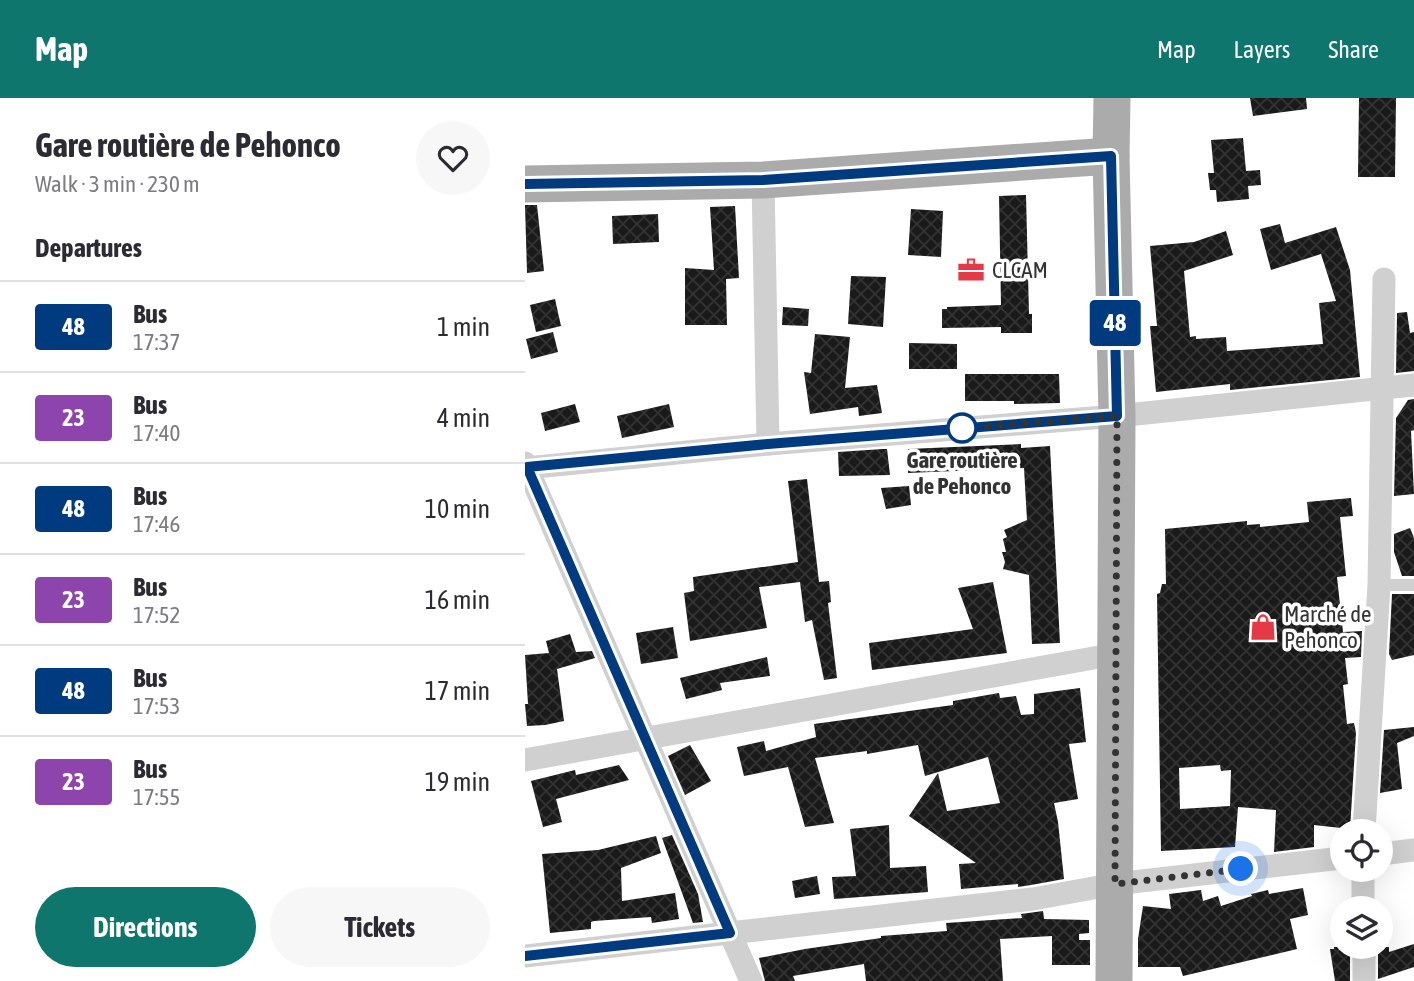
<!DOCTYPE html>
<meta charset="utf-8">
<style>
body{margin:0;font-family:"Asap Condensed",sans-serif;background:#f7f7f7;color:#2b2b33;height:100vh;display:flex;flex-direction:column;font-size:26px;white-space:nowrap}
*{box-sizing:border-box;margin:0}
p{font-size:23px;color:#7c7c81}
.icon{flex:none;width:38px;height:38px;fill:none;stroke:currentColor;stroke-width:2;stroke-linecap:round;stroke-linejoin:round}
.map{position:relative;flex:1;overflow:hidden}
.details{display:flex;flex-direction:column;background:#fff;width:525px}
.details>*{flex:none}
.badge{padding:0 14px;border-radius:5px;font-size:24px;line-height:46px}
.tools{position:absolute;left:805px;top:721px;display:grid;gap:14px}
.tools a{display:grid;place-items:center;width:63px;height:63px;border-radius:50%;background:#fff;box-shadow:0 7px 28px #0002;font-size:35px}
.you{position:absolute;width:35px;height:35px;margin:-18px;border:5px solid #fff;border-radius:50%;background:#1a73e8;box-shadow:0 0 0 10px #1a73e833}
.map>.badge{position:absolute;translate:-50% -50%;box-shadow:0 0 0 4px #fff}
h2{padding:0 35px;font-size:26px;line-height:63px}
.round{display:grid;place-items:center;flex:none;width:74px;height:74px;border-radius:37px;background:#f7f7f7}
.head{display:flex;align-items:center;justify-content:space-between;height:119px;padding:0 35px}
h1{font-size:33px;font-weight:700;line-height:52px}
.cta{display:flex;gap:14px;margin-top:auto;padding:14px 35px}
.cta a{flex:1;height:80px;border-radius:42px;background:#0f766e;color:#fff;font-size:28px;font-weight:700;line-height:80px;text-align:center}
.cta a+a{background:#f7f7f7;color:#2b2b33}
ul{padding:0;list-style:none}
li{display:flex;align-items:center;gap:21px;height:91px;padding:0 35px;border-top:2px solid #e1e1e2}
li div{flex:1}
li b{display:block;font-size:26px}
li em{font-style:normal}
li .badge{min-width:77px;font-weight:700;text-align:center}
header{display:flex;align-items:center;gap:42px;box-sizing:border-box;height:98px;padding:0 35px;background:#0f766e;color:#fff}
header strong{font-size:33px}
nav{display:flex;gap:38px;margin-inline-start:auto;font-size:24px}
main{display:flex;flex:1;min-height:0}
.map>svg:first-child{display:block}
.building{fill:url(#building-cross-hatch);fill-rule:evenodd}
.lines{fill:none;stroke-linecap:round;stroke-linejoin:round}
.service{stroke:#d0d0d0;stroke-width:12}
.minor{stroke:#d0d0d0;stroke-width:23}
.primary{stroke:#ababab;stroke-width:37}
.line-casing{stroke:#fff;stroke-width:16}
.line{stroke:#003b80;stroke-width:10}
.walk{stroke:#333;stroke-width:7;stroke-dasharray:0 12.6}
.stop-dot{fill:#fff;stroke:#003b80;stroke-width:3.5}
.labels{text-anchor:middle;stroke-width:7;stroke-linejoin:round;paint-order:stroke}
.poi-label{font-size:23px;fill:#333;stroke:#fff;text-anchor:start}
.stop-label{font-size:23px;font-weight:bold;fill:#333;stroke:#fff}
</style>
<header>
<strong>Map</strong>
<nav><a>Map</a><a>Layers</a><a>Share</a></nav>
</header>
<main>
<section class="details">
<div class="head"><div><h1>Gare routière de Pehonco</h1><p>Walk · 3 min · 230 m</p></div><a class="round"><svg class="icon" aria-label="heart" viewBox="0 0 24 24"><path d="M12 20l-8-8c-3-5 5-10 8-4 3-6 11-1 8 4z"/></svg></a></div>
<h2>Departures</h2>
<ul>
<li><span class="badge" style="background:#003b80;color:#fff">48</span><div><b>Bus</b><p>17:37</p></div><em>1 min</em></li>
<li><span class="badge" style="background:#8e44ad;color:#fff">23</span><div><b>Bus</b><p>17:40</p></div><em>4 min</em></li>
<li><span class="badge" style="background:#003b80;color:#fff">48</span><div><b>Bus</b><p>17:46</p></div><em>10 min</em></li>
<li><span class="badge" style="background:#8e44ad;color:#fff">23</span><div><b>Bus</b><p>17:52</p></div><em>16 min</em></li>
<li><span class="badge" style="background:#003b80;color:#fff">48</span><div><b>Bus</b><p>17:53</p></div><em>17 min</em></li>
<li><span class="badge" style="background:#8e44ad;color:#fff">23</span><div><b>Bus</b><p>17:55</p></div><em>19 min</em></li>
</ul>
<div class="cta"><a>Directions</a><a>Tickets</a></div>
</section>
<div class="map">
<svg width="889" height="883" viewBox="0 0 889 883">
<defs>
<pattern id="building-cross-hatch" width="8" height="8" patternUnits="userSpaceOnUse" patternTransform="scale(1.75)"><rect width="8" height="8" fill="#1a1a1a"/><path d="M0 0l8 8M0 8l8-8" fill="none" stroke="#333"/></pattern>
</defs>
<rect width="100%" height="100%" fill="#fff"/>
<!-- building -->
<g class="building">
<polygon points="725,0 781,0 782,11 728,18"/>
<polygon points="834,0 871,0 870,79 833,79"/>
<polygon points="718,40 721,73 735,72 736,87 723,88 724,101 692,104 691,92 685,92 683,75 689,75 686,42"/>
<polygon points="501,97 504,216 507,216 507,235 476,235 476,229 417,230 417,211 422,211 422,209 476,207 474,98"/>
<polygon points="0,107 12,107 19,173 2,175"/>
<polygon points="210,108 214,180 201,181 202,227 160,227 160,170 189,172 185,109"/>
<polygon points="386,111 418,113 416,159 383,157"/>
<polygon points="133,116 134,144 88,146 87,118"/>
<polygon points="755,126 760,145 811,129 825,172 835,279 705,292 705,286 631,294 625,228 632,228 625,148 669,144 701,133 708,157 659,173 665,239 671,238 671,241 701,239 702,253 798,246 794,205 811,203 796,156 746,172 735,131"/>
<polygon points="326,178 361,179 358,229 323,226"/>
<polygon points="30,201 36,228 11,234 5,207"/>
<polygon points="258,209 284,211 283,228 257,227"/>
<polygon points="882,214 885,235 889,234 889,273 871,275 872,215"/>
<polygon points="28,234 33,254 6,261 1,241"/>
<polygon points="290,236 325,239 320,290 352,287 357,315 334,318 333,309 285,316 279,274 286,275"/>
<polygon points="384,245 432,246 432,271 384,271"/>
<polygon points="440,276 534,276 535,305 489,306 489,303 440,303"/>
<polygon points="889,301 889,332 886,333 889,396 869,398 871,320 883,302"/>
<polygon points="50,306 55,324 20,333 16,315"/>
<polygon points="144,306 149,329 97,340 92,318"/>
<polygon points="496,346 496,350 525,348 535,545 507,546 504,477 478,471 480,464 477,454 481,454 478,441 482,439 479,432 502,422 499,370 383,375 383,351"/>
<polygon points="358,351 362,351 365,377 314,378 313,354"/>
<polygon points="282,381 294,484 304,483 306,504 303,505 312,580 299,582 287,522 280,524 275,484 234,489 242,530 165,543 159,495 169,493 168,479 273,464 263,383"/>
<polygon points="384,388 386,407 361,411 356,390"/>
<path d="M826,400L828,418L815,419L821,478L812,479L818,534L837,533L836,559L820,560L823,586L818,587L822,626L829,625L831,635L825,731L789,727V749L749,754L751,712L713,709L710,749L636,753L632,496L635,495L637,486H641L640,431L722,423V427L735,426V429L784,424L782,404ZM695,667L696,673L706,672L705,708L655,711L654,670Z"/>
<polygon points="885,430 889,440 889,478 877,478 869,454 869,436"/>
<polygon points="468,484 482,555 347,572 344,545 448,531 433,490"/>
<polygon points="867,496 889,496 889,557 867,562 864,556"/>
<polygon points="148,529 153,560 116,566 111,535"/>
<polygon points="45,536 51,554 67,553 70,560 32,571 39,623 20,627 2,628 0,606 3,606 0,557 24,555 21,543"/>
<polygon points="242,559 245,578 195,585 197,592 161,601 155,580"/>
<polygon points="555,590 561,644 544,646 553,701 529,705 533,724 539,781 506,787 493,789 493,786 436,791 434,766 451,765 384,718 413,675 422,713 475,705 463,659 400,678 393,647 342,656 342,653 290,660 309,725 280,729 263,669 219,678 212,649 239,643 241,653 291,639 289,626 428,607 428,603 474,595 475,600 491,598 496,617 509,616 509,596"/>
<polygon points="889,629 889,638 872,645 877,691 855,695 859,632"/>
<polygon points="165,647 186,683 160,697 143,658"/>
<polygon points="94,667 104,682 31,701 37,724 18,729 6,683 50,672 51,677"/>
<polygon points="364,727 365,770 401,768 403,794 309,801 307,779 331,778 325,731"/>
<polygon points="147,737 173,796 178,824 168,825 137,740"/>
<polygon points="131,738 136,755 96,770 97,803 150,795 154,821 127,825 126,819 69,823 66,824 66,831 25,835 17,756 73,752"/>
<polygon points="292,778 295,796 270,800 267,783"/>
<polygon points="778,790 783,817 765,821 772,851 658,878 655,869 613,869 613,841 618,808 646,811 644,796 676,792 678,803 693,798 696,808 727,798 726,796 743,792 744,796"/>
<polygon points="518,813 519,821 564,822 564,835 554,836 554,842 565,842 565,867 527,867 527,838 475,841 478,883 341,883 339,866 268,878 270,883 240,883 234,860 280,851 356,840 356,838 422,833 421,825 497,820 496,816"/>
<polygon points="889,846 889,869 853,881 853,849 864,849 864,854"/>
<polygon points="809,849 825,849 825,883 810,883 805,851 809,851"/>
</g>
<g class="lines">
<!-- service -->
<polyline class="service" points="854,487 889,487"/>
<!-- minor -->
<g class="minor">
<polyline points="238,82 243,346"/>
<polyline points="0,365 226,883"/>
<polyline points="0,370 243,346 592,318 889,287"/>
<polyline points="0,662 591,556"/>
<polyline points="839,733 854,487 859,181"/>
<polyline points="856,756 889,752"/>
<polyline points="838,772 838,810"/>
<polyline points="839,849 839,883"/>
<polyline points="0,858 508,801 590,786 817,760"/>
</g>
<!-- primary -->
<g class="primary">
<polyline points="587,0 586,58 592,318 589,883"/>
<polyline points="0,86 238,82 586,58"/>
</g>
</g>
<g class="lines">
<defs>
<polyline id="line" points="0,86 238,82 586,58 592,318 243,346 2,369 205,835 0,858"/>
</defs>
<!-- line casing -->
<use href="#line" class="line-casing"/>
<!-- line -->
<use href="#line" class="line"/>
<!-- walk -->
<polyline class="walk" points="437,330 431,331 592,318 590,786 716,771"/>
</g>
<!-- icons -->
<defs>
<symbol id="office-bare" viewBox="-9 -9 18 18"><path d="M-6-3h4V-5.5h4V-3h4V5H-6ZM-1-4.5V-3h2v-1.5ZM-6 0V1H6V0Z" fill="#e63946" stroke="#fff" stroke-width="2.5" paint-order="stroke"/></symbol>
<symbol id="shop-bare" viewBox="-9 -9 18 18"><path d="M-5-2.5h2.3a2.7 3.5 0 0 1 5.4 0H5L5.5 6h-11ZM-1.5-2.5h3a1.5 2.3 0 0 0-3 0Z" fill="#e63946" stroke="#fff" stroke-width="2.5" paint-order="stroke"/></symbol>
</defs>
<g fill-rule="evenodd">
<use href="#office-bare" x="427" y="153" width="38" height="38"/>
<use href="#shop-bare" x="719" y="510" width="38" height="38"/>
</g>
<!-- markers -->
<circle class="stop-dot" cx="437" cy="330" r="14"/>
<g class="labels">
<!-- poi labels -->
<g class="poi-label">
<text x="467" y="180">CLCAM</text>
<text x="759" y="524">Marché de<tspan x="759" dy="26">Pehonco</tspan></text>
</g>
<!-- stop labels -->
<g class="stop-label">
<text x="437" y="370">Gare routière<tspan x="437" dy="26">de Pehonco</tspan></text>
</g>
</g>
</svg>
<div class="tools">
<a><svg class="icon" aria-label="locate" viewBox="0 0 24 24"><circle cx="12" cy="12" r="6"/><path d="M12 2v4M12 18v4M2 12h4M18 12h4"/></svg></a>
<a><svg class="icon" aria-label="layers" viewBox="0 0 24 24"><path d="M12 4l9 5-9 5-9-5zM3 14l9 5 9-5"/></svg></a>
</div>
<div class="you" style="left:716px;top:771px"></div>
<b class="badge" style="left:590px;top:225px;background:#003b80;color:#fff">48</b>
</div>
</main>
